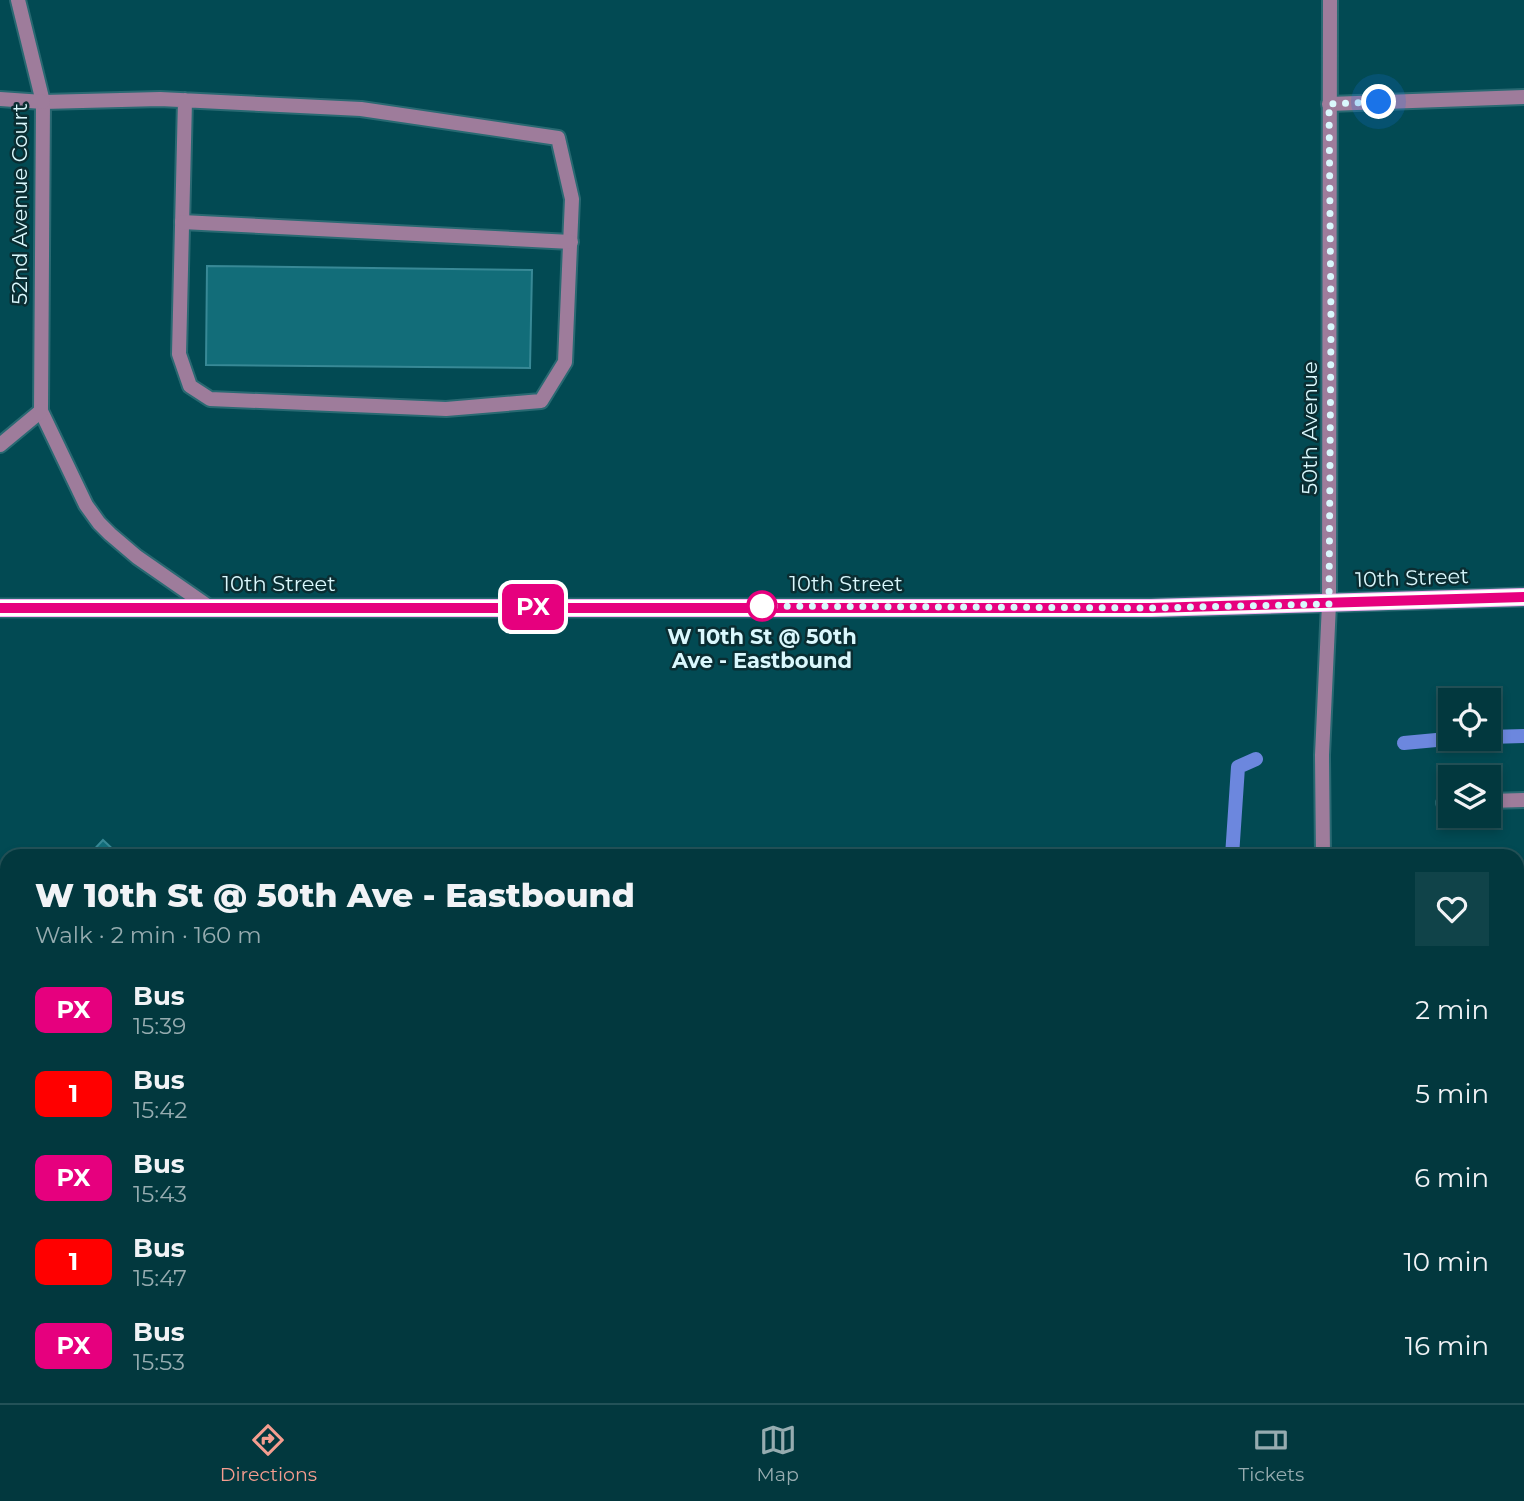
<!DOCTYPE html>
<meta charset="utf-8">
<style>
body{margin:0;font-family:Montserrat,sans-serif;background:#104349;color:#f1f3f6;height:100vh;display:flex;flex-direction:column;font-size:26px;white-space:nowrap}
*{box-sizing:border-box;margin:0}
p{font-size:23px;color:#96acb0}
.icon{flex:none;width:38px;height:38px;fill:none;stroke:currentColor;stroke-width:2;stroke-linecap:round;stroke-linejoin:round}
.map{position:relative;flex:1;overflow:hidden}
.panel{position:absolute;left:0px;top:849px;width:1524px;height:555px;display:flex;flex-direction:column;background:#02383e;border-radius:21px 21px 0 0;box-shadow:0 4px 10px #0003,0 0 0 2px #235258}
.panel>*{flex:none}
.badge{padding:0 14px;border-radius:10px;font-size:24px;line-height:46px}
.tools{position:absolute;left:1438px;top:688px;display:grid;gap:14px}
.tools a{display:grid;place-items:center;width:63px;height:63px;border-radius:0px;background:#02383e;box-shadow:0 4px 10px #0003,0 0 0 2px #235258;font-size:35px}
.you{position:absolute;width:35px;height:35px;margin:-18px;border:5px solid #fff;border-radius:50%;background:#1a73e8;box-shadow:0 0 0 10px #1a73e833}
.map>.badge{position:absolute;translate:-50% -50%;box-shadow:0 0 0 4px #fff}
.round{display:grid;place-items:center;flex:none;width:74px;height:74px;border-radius:0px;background:#104349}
.summary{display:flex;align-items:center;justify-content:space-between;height:119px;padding:0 35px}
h1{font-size:33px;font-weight:800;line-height:52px}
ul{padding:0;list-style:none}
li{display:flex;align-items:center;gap:21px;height:84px;padding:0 35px}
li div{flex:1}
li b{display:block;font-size:26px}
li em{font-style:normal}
li .badge{min-width:77px;font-weight:700;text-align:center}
.menu{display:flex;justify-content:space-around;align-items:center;height:98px;border-top:2px solid #235258;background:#02383e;font-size:19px;color:#96acb0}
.menu a{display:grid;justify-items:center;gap:4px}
.menu .current{color:#f59d8f}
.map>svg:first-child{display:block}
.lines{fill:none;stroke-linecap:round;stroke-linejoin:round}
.stream{stroke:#6c87de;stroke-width:14}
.building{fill:#126d79;stroke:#388996;stroke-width:2}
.service-casing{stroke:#296972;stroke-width:18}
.minor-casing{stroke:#296972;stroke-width:18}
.primary-casing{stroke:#296972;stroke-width:21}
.service{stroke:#9e7c9b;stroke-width:14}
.minor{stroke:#9e7c9b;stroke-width:14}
.primary{stroke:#f9b4f4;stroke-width:18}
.line-casing{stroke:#fff;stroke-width:16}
.line{stroke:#e6007e;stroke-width:10}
.walk{stroke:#daf8fd;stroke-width:7;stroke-dasharray:0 12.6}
.stop-dot{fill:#fff;stroke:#e6007e;stroke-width:3.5}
.labels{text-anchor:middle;stroke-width:5;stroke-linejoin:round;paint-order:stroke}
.street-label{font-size:21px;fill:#daf8fd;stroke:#0a2d32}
.stop-label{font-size:21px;font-weight:bold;fill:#daf8fd;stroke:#0a2d32}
</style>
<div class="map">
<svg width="1524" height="1403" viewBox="0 0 1524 1403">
<rect width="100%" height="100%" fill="#024a53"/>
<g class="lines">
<!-- stream -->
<g class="stream">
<polyline points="1489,737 1524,736"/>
<polyline points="1404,743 1458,738"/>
<polyline points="1232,856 1238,767 1256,759"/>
</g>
</g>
<!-- building -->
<g class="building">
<polygon points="207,266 532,270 530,368 206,365"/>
<polygon points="103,840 120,856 88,856"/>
<rect x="1517" y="939" width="7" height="55"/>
<polygon points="7,942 7,1112 0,1120 0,950"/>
<polygon points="1517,1267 1524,1267 1524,1383 1517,1384"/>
<polygon points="322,1396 454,1396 447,1403 328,1403"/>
<polygon points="526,1396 647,1396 640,1403 533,1403"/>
<polygon points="967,1396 1124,1396 1118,1403 961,1403"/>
</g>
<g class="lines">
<defs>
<g id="service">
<polyline points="43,102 160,99 361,109 558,138 572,199 565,362 541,401 446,409 210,399 190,386 179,354 185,100"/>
<polyline points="182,222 571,242"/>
<polyline points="1489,801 1524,800"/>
<polyline points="1444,803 1451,802"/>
</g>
<g id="minor">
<polyline points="18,0 43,102 41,411 86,505 99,523 110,534 137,557 209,607"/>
<polyline points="0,99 43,102"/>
<polyline points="1329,104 1524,97"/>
<polyline points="0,445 41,411"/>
<polyline points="1323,856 1322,755 1329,604 1330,0"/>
<polyline points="1517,1155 1524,1155"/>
<polyline points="0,1232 7,1225"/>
<polyline points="0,1266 7,1273"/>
<polyline points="132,1396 139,1403"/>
<polyline points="801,1403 807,1396"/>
<polyline points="1323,1403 1323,1396"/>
</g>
<polyline id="primary" points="0,608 1151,608 1524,597"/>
</defs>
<!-- service casing -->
<use href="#service" class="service-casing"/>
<!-- minor casing -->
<use href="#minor" class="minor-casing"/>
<!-- primary casing -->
<use href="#primary" class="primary-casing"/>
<!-- service -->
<use href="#service" class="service"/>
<!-- minor -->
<use href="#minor" class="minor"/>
<!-- primary -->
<use href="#primary" class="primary"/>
</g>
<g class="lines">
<defs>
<polyline id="line" points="0,608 1151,608 1524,597"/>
</defs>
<!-- line casing -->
<use href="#line" class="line-casing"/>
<!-- line -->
<use href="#line" class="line"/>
<!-- walk -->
<polyline class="walk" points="762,606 1151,608 1329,604 1331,323 1329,104 1379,102"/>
</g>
<!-- markers -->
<circle class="stop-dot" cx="762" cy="606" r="14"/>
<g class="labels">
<!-- street labels -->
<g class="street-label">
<text transform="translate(20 204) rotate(-90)" y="7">52nd Avenue Court</text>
<text transform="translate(1310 428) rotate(-90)" y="7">50th Avenue</text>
<text transform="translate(1412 578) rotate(-2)" y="7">10th Street</text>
<text x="279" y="591">10th Street</text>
<text x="846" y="591">10th Street</text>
</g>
<!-- stop labels -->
<g class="stop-label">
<text x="762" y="644">W 10th St @ 50th<tspan x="762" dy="24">Ave - Eastbound</tspan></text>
</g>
</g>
</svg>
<div class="tools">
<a><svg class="icon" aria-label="locate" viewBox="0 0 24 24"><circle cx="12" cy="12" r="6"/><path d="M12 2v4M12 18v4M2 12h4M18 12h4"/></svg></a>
<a><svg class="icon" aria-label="layers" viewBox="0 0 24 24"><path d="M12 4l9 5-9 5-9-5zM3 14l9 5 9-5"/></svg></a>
</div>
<div class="you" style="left:1379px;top:102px"></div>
<b class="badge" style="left:533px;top:607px;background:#e6007e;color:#fff">PX</b>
<section class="panel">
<div class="summary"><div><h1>W 10th St @ 50th Ave - Eastbound</h1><p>Walk · 2 min · 160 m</p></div><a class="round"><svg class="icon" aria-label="heart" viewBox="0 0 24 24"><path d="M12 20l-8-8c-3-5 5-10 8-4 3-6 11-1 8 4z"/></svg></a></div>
<ul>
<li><span class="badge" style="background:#e6007e;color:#fff">PX</span><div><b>Bus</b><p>15:39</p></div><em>2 min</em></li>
<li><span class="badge" style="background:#f00;color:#fff">1</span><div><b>Bus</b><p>15:42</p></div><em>5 min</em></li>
<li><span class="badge" style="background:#e6007e;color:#fff">PX</span><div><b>Bus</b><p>15:43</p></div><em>6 min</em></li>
<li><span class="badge" style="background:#f00;color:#fff">1</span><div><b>Bus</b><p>15:47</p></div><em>10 min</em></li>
<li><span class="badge" style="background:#e6007e;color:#fff">PX</span><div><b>Bus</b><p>15:53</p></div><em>16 min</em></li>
</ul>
</section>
</div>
<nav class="menu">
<a class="current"><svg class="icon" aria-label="directions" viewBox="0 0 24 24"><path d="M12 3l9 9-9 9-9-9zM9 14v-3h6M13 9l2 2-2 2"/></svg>Directions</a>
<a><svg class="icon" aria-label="map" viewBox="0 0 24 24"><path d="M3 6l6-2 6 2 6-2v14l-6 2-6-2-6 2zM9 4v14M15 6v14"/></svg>Map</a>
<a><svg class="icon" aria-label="tickets" viewBox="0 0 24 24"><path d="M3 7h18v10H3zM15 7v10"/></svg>Tickets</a>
</nav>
